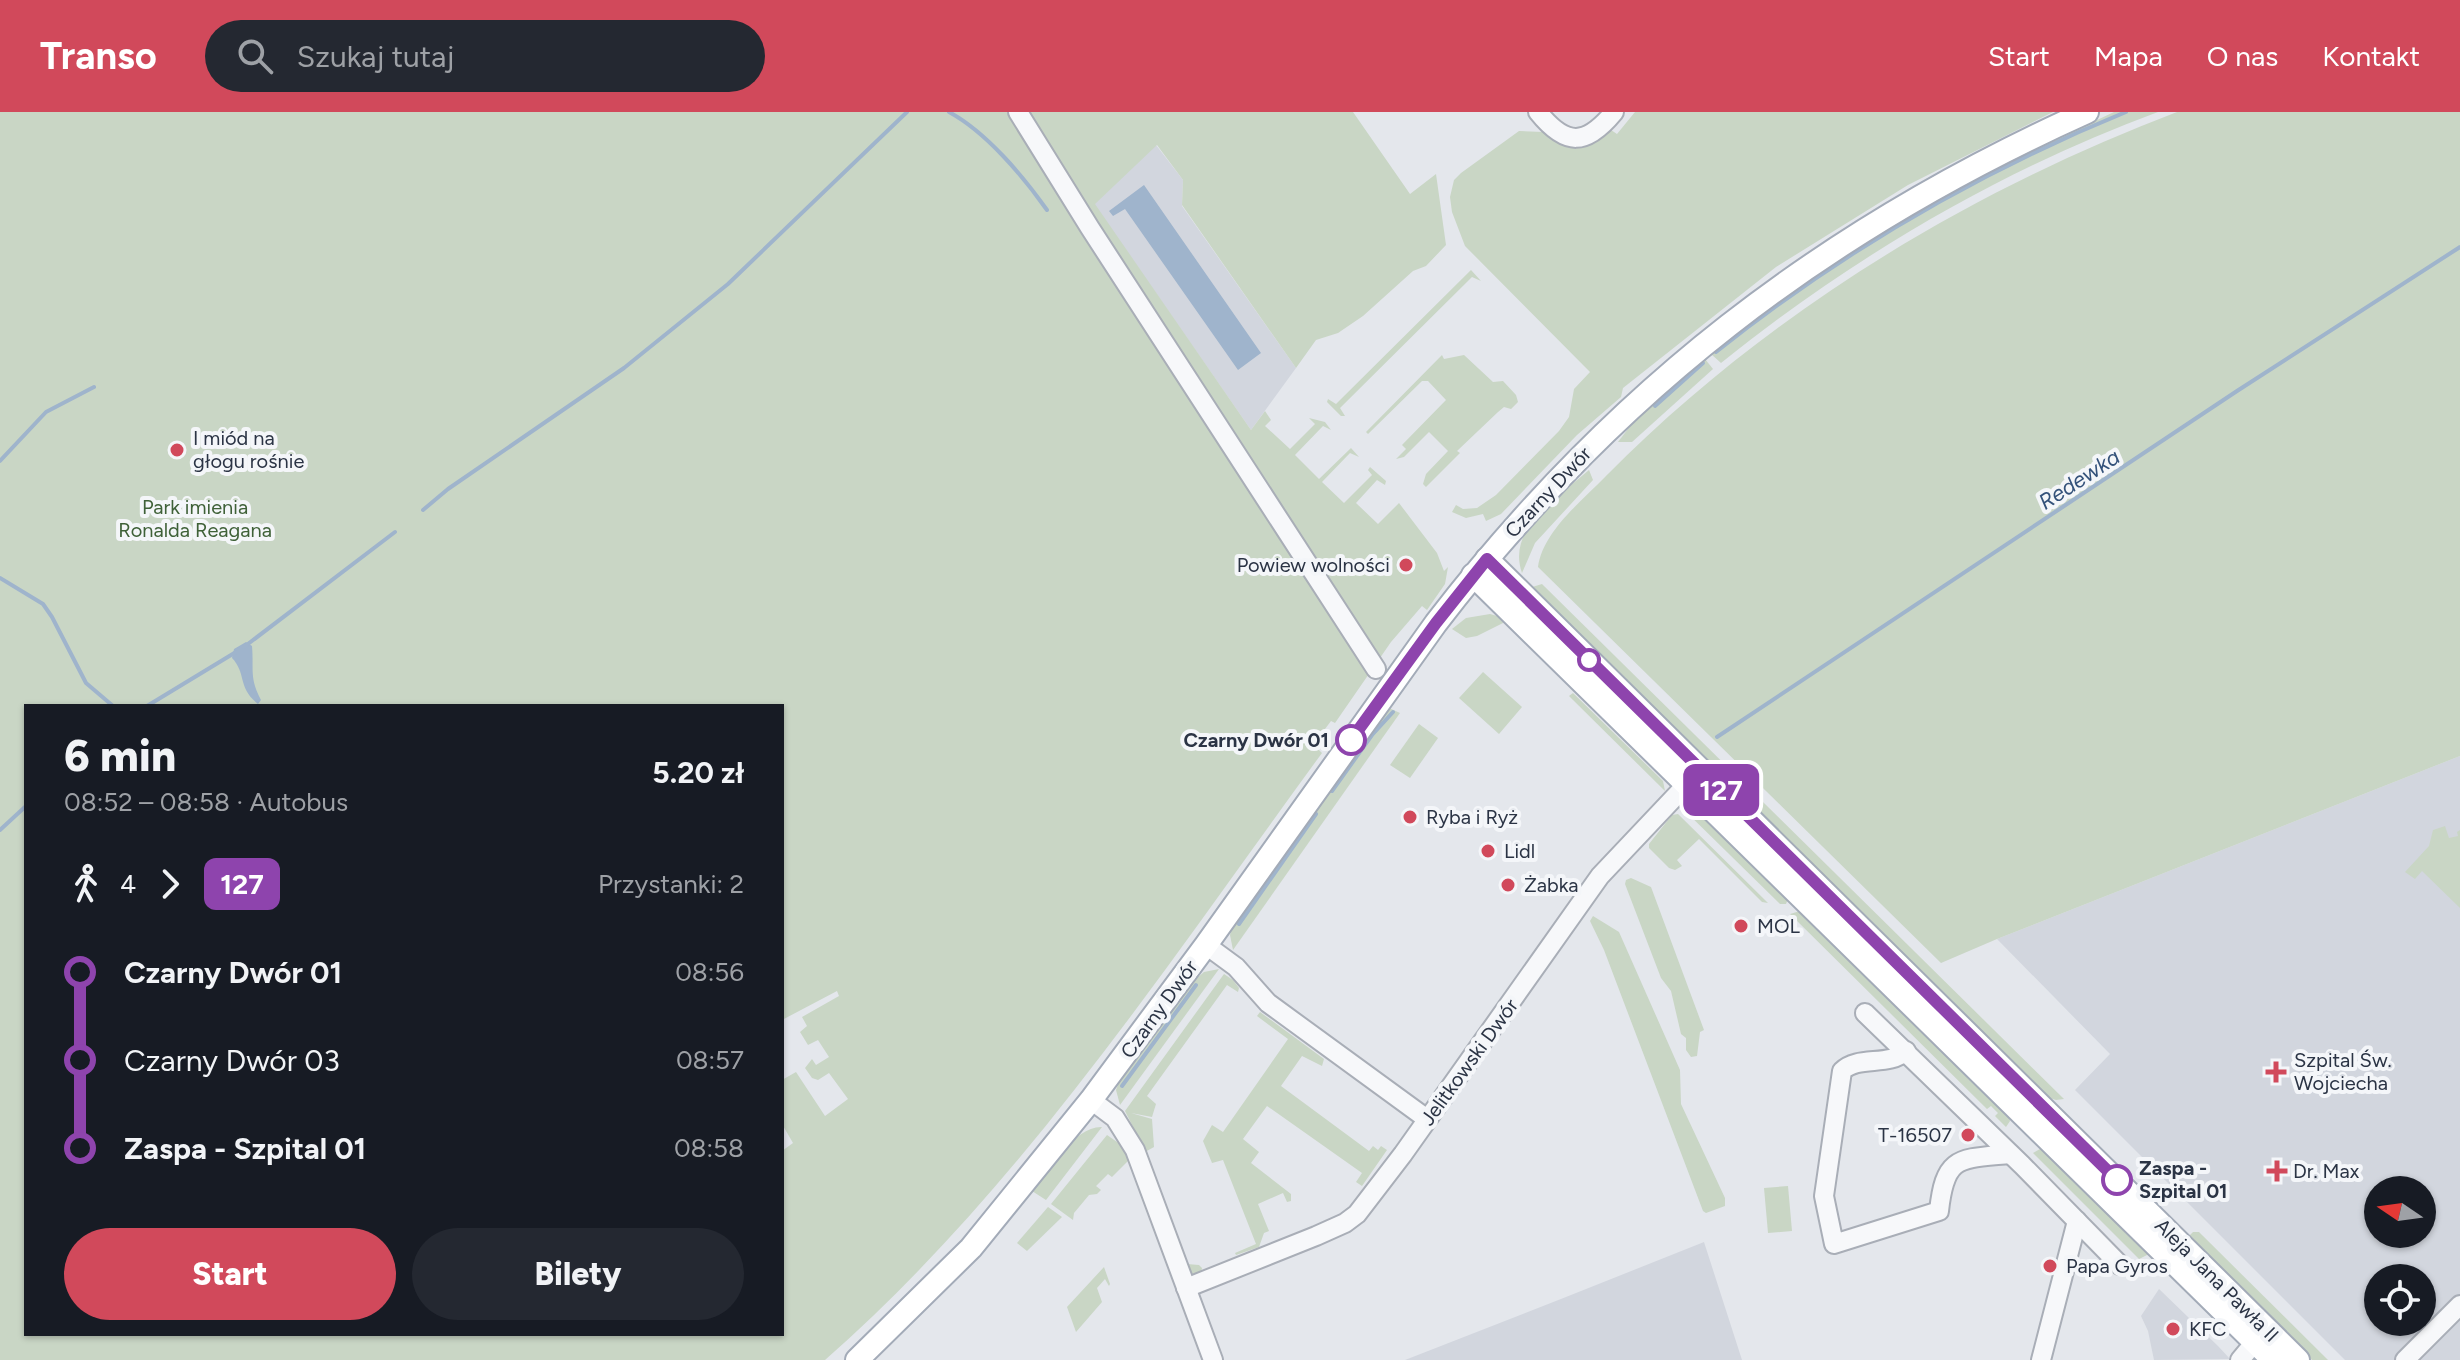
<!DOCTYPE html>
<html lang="pl">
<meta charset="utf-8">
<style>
body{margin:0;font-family:Figtree,sans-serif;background:#242831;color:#f1f3f6;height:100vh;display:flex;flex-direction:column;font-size:30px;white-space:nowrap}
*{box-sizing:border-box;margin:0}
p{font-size:26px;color:#9ea1a6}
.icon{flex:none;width:44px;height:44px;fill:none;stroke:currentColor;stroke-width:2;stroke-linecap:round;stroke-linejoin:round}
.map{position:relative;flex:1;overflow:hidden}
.panel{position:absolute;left:24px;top:592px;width:760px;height:632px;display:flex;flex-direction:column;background:#171b24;border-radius:0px;box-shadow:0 2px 6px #0004}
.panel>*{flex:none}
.badge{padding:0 16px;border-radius:12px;font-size:28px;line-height:52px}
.needle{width:52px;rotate:283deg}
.fabs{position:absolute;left:2364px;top:1064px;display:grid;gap:16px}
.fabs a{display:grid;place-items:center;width:72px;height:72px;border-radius:50%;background:#171b24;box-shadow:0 2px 6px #0004;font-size:40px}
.map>.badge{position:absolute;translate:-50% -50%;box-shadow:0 0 0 4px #fff}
.legs{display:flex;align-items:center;gap:12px;height:88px;padding:0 40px;font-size:26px}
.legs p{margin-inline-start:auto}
.overview{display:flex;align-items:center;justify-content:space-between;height:136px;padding:0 40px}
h1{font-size:44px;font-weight:800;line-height:60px}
.action{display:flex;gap:16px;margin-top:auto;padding:16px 40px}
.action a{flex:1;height:92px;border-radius:48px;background:#d1495b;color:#fff;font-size:32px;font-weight:800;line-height:92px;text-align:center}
.action a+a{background:#242831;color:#f1f3f6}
ul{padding:0 40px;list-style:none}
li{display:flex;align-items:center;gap:28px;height:88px;font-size:30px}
li i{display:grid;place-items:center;width:12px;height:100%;margin:0 10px;background:currentColor}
li i::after{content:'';width:20px;height:20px;margin:-10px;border:6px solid;border-radius:50%;background:#171b24}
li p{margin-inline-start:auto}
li:first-child i{background:linear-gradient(#0000 50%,currentColor 0)}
li:last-child i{background:linear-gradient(currentColor 50%,#0000 0)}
header{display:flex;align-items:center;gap:48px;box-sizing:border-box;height:112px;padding:0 40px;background:#d1495b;color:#fff}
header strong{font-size:38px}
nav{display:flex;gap:44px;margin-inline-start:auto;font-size:28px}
.search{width:560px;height:72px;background:#242831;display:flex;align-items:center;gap:20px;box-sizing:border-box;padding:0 28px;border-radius:44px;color:#9ea1a6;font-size:30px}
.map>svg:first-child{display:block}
.built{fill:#d2d6de;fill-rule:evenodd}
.green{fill:#c9d6c5;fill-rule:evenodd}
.water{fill:#9fb4cc}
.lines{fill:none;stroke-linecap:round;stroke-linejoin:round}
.stream{stroke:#9fb4cc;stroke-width:4}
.minor-casing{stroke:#a9aeb7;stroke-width:22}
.major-casing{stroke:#a3abb8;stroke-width:26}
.minor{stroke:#f7f8fa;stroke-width:18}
.major{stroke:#fff;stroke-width:22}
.line-1-casing{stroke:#fff;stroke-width:18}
.line-1{stroke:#8e44ad;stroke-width:12}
.poi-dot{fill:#d1495b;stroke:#f4f6f9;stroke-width:3}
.stop-1-dot{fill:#fff;stroke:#8e44ad;stroke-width:4}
.labels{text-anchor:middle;stroke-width:8;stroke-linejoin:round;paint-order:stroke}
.poi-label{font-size:20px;fill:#2b3445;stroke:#f4f6f9;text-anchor:start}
.street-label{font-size:20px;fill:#2b3445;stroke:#f4f6f9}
.park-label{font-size:20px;fill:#3f6138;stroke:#f4f6f9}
.stop-label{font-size:20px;font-weight:bold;fill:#2b3445;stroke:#f4f6f9;text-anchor:end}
.water-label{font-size:22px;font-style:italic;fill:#34527a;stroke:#f4f6f9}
</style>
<header>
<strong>Transo</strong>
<div class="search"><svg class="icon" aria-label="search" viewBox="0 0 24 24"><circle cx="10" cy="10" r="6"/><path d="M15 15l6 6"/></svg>Szukaj tutaj</div>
<nav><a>Start</a><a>Mapa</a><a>O nas</a><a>Kontakt</a></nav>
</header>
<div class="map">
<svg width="2460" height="1248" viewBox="0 0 2460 1248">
<rect width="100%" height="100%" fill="#e4e7ec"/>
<!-- built -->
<g class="built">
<polygon points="1156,33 1183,68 1182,94 1296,256 1251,318 1094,92"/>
<path d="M2460,644V1248H2345L2075,978L2110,942L1997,827ZM2378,1078H2422V1122H2378ZM2378,1166H2422V1210H2378Z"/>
<polygon points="1704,1130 1742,1248 1405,1248 1566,1185"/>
<polygon points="2159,1177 2218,1234 2230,1247 2154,1248 2148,1219 2141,1204"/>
</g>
<!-- green -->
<g class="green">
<path d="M0,0H1353L1410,82L1436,62L1446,133L1426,154L1413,159L1363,204L1338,221L1316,228L1296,256L1182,93L1183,68L1157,33L1095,92L1251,318L1265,299L1271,308L1265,314L1290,337L1315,312L1309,306L1325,310L1331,318L1323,314L1295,343L1319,367L1351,336L1359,345L1350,341L1322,370L1344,391L1372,363L1368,358L1370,355L1386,369L1385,373L1377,368L1356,391L1378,412L1399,391L1437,441L1444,459L1448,455L1445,472L1427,498L1422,494L1391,530L1335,611L1331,609L1325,617L1328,620L1317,636L1322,641C1168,851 1022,1075 825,1248H0ZM26,594H782V908L837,879L839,884L802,905L807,914L800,920L808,933L818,928L829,945L816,953L812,947L805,956L812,966L818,968L829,961L848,987L825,1004L796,960L782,968V1012L793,1031L782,1039V1222H26Z"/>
<polygon points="1635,0 2053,0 1908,73 1776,155 1623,276 1621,285 1577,323 1501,402 1486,409 1483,402 1466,406 1452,400 1456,393 1463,397 1477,396 1496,383 1559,319 1569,305 1574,277 1590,260 1465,134 1452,100 1450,85 1454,68 1461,61 1519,19 1543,20 1551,26 1570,33 1608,16 1617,22"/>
<path d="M2114,0H2158C2001,58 1851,146 1721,251L1711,242V238L1847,140L1960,73Z"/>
<path d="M2177,0H2460V644L1997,827L1941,851L1538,455C1543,419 1582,389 1606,364C1766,202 1965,81 2177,0Z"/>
<polygon points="1471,158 1481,169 1472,165 1340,296 1345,304 1341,304 1327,290 1328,287 1336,292"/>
<polygon points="1442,243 1444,247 1464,243 1493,270 1503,269 1516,283 1518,290 1511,297 1504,295 1498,300 1457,339 1460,341 1426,375 1423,372 1426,362 1448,339 1429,320 1404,345 1396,347 1406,337 1402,333 1446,288 1428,269 1422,269 1368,322 1366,320"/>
<polygon points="1705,247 1713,257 1632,330 1618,330 1640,301"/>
<path d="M1589,358L1593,368L1535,431L1522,461C1506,416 1559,384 1589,358Z"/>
<polygon points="1542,472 2064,987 2056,988 2046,985 1529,476"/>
<polygon points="1490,502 1504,506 1503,511 1477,524 1466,526 1452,517 1466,506"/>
<polygon points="1483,560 1522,595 1499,622 1459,586"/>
<polygon points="1573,581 1663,669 1665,679 1569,584"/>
<polygon points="1389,596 1400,601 1233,838 1230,823 1232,814"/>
<polygon points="1419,612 1438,626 1410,666 1390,653"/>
<polygon points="1690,690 1788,787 1786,792 1780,792 1678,692"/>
<polygon points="1678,702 1768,791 1762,790 1699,727 1677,748 1682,754 1675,758 1669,756 1649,736 1649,732 1672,703"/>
<polygon points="2445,714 2449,726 2458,724 2457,720 2460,718 2460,796 2422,759 2415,767 2405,760 2429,734 2433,718"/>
<polygon points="1631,766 1651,775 1704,918 1700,920 1697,944 1691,945 1686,938 1686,926 1681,922 1671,879 1661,866 1625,772 1626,768"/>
<polygon points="1800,799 2008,1000 2010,1009 2006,1015 1995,1004 1998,1001 1991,994 1987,997 1790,802"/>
<polygon points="1593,804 1619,820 1680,958 1681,992 1725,1086 1725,1094 1706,1101 1703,1099 1604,838 1590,809"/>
<polygon points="1219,857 1120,993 1116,978 1120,967 1188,874 1204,860"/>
<polygon points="1224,862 1233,868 1239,876 1238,880 1227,873 1147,984 1156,992 1152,1005 1131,1001 1152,1007 1154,1035 1145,1040 1187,1152 1199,1153 1202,1156 1201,1161 1190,1162 1185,1154 1134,1017 1125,999"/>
<polygon points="1260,900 1324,947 1322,954 1302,944 1281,974 1369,1039 1373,1034 1378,1038 1381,1034 1387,1038 1362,1074 1356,1070 1362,1061 1267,994 1243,1027 1259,1040 1251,1051 1291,1082 1291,1089 1287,1090 1283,1081 1258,1092 1269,1119 1264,1121 1259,1135 1236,1143 1235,1141 1256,1132 1223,1048 1212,1051 1203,1029 1212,1013 1223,1020 1288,927 1257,904"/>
<path d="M1102,1015L1046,1088L1032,1079C1049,1059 1074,1014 1102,1015Z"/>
<polygon points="1107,1023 1120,1032 1129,1048 1112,1065 1108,1062 1096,1074 1101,1078 1097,1082 1089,1083 1074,1101 1073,1108 1051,1092"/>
<polygon points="2040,1037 2044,1037 2151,1141 2139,1147 2033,1041"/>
<polygon points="1788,1074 1792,1119 1768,1121 1764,1076"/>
<polygon points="1048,1095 1062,1105 1027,1139 1017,1131"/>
<polygon points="2193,1120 2199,1120 2328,1248 2312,1248 2188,1125"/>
<polygon points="1104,1155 1110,1172 1109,1174 1105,1167 1097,1176 1102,1190 1076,1220 1067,1195"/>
</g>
<!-- water -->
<g class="water">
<polygon points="1144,73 1261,241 1238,258 1125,97 1113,104 1109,99"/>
<path d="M246,530L252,534C254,557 249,566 261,588L258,592C237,575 247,562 232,546L234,537Z"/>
</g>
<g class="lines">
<!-- stream -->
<g class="stream">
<path d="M949,0C986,20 1023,64 1047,98"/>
<path d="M1716,240C1840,141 1979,60 2126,0"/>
<polyline points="1655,294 1703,251"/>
<polyline points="0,349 46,300 94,275"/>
<polyline points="423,398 448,377 624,256 728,172 907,0"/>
<polyline points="0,466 43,492 52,505 86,571 113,594"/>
<polyline points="244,535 395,420"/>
<polyline points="147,594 236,540"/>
<polyline points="1717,625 2237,279 2460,135"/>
<polyline points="1332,679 1372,623 1393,600"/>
<polyline points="0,718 26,694"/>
<polyline points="1239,812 1316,702"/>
<polyline points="1122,974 1196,873"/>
</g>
<defs>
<g id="minor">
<polyline points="1018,0 1090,116 1376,557"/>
<path d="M1538,0C1566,35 1586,34 1614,0"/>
<polyline points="1206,833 1236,855 1268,891 1427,1007"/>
<polyline points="1865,901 2022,1053 2120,1153"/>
<path d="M1906,939C1889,955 1858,943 1842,959L1824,1084L1834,1132L1939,1099C1945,1043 1959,1047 2010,1042"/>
<polyline points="1091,988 1115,1006 1135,1038 1213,1248"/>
<polyline points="1186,1176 1316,1124 1345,1111 1357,1102 1403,1042 1600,764 1687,672 1697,668"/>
<polyline points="2041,1248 2077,1109"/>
<polyline points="2240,1248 2255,1230"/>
<polyline points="2405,1248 2460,1193"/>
</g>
<g id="major">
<polyline points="1487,447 2298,1248"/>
<polyline points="1473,463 2273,1248"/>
<path d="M857,1248L971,1136L1091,988L1206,833L1436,511C1613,280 1822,119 2087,0"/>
</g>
</defs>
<!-- minor casing -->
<use href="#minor" class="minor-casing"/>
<!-- major casing -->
<use href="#major" class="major-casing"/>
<!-- minor -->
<use href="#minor" class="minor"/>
<!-- major -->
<use href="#major" class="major"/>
</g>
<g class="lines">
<defs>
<polyline id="line-1" points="1351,628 1436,511 1487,447 2117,1068"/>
</defs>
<!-- line-1 casing -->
<use href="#line-1" class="line-1-casing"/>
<!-- line-1 -->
<use href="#line-1" class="line-1"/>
</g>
<!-- markers -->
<g class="poi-dot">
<circle cx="177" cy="338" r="8"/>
<circle cx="1406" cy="453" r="8"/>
<circle cx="1410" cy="705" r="8"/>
<circle cx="1488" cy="739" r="8"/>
<circle cx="1508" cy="773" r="8"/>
<circle cx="1741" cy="814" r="8"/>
<path d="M2272 948h8v8h8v8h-8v8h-8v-8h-8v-8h8z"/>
<circle cx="1968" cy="1023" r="8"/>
<path d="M2273 1047h8v8h8v8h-8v8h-8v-8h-8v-8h8z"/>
<circle cx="2050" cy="1154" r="8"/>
<circle cx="2173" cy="1217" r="8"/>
</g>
<g class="stop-1-dot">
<circle cx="1589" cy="548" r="10"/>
<circle cx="1351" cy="628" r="14"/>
<circle cx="2117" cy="1068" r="14"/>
</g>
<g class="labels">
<!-- poi labels -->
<g class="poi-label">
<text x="193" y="333">I miód na<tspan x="193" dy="23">głogu rośnie</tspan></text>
<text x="1390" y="460" text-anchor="end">Powiew wolności</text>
<text x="1426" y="712">Ryba i Ryż</text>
<text x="1504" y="746">Lidl</text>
<text x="1524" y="780">Żabka</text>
<text x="1757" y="821">MOL</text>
<text x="2294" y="955">Szpital Św.<tspan x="2294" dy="23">Wojciecha</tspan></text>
<text x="1952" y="1030" text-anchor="end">T-16507</text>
<text x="2293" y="1066">Dr. Max</text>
<text x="2066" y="1161">Papa Gyros</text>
<text x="2189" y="1224">KFC</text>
</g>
<!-- street labels -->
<g class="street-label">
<text transform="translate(1548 380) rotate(-47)" y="7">Czarny Dwór</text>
<text transform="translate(1159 897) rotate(-54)" y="7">Czarny Dwór</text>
<text transform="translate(1469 950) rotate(-54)" y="7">Jelitkowski Dwór</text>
<text transform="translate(2217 1168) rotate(45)" y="7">Aleja Jana Pawła II</text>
</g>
<!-- park labels -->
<g class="park-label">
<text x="195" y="402">Park imienia<tspan x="195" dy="23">Ronalda Reagana</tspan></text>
</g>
<!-- stop labels -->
<g class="stop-label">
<text x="1329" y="635">Czarny Dwór 01</text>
<text x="2139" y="1063" text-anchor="start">Zaspa -<tspan x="2139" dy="23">Szpital 01</tspan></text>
</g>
<!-- water labels -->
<g class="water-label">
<text transform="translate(2079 367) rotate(-33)" y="8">Redewka</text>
</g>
</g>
</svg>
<div class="fabs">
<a><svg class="needle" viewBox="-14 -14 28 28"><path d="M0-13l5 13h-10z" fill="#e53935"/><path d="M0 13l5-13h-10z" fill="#9ea1a6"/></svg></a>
<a><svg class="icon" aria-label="locate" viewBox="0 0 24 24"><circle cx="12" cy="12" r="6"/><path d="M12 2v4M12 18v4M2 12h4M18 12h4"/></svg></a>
</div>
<b class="badge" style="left:1721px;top:678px;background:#8e44ad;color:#fff">127</b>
<section class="panel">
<div class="overview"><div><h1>6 min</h1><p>08:52 – 08:58 · Autobus</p></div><b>5.20 zł</b></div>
<div class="legs"><svg class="icon" aria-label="walk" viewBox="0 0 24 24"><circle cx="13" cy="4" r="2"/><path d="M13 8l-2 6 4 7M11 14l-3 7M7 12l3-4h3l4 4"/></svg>4<svg class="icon" aria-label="forward" viewBox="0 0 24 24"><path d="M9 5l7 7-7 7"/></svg><b class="badge" style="background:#8e44ad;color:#fff">127</b><p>Przystanki: 2</p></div>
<ul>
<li><i style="color:#8e44ad"></i><b>Czarny Dwór 01</b><p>08:56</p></li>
<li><i style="color:#8e44ad"></i><span>Czarny Dwór 03</span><p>08:57</p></li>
<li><i style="color:#8e44ad"></i><b>Zaspa - Szpital 01</b><p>08:58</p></li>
</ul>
<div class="action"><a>Start</a><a>Bilety</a></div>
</section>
</div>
